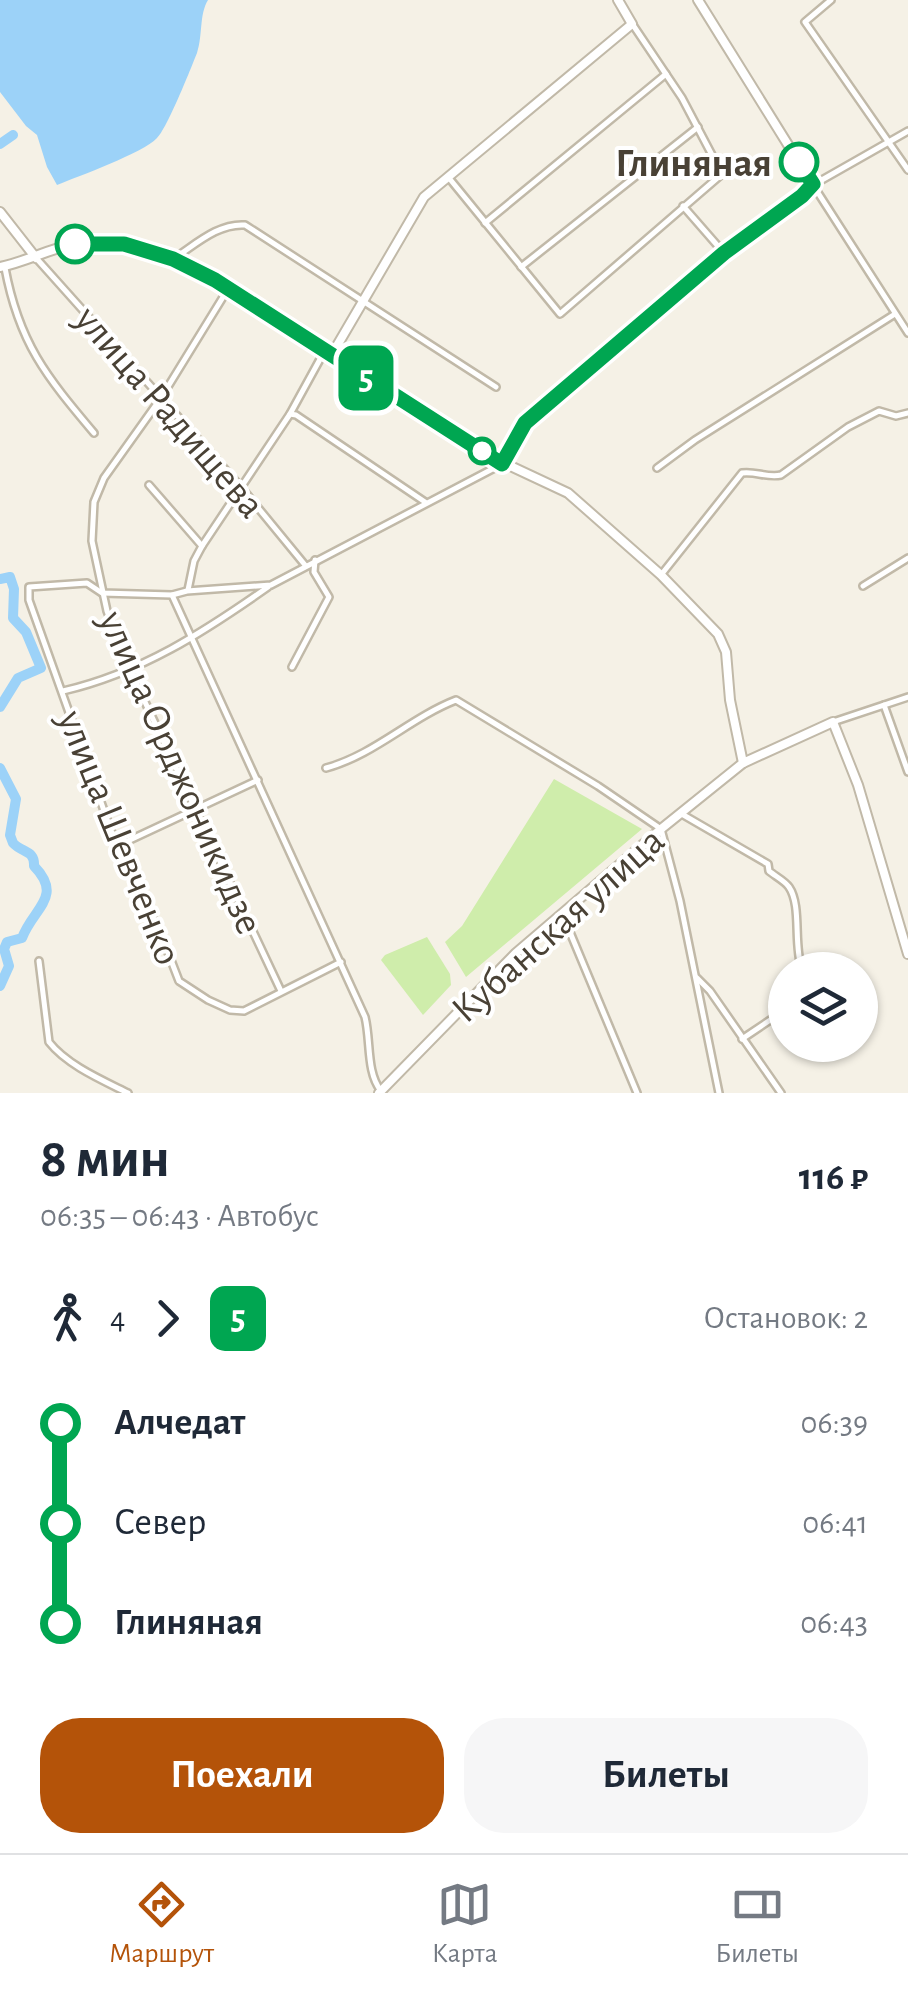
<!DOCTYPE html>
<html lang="ru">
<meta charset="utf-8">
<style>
body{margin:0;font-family:"Alegreya Sans",sans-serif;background:#f6f6f7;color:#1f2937;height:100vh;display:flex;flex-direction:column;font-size:38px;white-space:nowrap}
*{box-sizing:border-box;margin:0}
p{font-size:32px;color:#747a83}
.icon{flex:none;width:55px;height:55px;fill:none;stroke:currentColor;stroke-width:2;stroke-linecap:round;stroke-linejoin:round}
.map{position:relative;height:1093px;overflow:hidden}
.sheet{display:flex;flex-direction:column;background:#fff;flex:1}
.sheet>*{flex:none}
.badge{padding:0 20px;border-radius:15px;font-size:35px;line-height:65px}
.controls{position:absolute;left:768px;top:952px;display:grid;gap:20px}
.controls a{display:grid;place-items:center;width:110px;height:110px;border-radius:50%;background:#fff;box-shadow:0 2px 8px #0004;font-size:50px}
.map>.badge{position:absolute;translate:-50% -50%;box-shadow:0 0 0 5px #fff}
.legs{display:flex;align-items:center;gap:15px;height:110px;padding:0 40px;font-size:32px}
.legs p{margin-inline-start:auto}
.summary{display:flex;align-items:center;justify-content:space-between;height:170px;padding:0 40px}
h1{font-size:55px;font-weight:700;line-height:75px}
.button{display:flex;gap:20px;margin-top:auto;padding:20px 40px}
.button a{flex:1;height:115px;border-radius:40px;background:#b45309;color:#fff;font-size:40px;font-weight:700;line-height:115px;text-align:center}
.button a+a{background:#f6f6f7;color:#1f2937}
ul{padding:0 40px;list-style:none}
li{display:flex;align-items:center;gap:35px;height:100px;font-size:38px}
li i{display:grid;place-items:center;width:15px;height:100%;margin:0 12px;background:currentColor}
li i::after{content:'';width:25px;height:25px;margin:-12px;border:8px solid;border-radius:50%;background:#fff}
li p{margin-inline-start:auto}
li:first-child i{background:linear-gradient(#0000 50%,currentColor 0)}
li:last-child i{background:linear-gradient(currentColor 50%,#0000 0)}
.dock{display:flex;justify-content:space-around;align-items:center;height:140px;border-top:2px solid #e0e1e3;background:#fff;font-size:28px;color:#747a83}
.dock a{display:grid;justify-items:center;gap:5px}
.dock .current{color:#b45309}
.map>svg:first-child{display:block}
.green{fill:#cfedab}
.water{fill:#9cd2f8}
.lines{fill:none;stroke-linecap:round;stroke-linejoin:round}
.river{stroke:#9cd2f8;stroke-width:10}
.minor-casing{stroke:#c1b9a8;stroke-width:10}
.tertiary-casing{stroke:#c1b9a8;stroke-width:12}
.minor{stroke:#fff;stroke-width:5}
.tertiary{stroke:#fff;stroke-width:8}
.line-1-casing{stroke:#fff;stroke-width:22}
.line-1{stroke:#00a651;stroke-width:15}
.stop-1-dot{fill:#fff;stroke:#00a651;stroke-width:5}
.labels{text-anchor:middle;stroke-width:8;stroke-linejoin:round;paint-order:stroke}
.stop-label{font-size:40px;font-weight:bold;fill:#494135;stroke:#fff;text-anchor:end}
.street-label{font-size:40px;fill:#494135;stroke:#fff}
</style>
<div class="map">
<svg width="908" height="1093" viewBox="0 0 908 1093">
<rect width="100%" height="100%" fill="#f5f1e6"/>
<!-- green -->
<g class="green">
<polygon points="554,779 642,829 466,977 445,942 462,926"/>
<polygon points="427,937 450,974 451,985 423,1015 381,960 385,955"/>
</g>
<!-- water -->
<path class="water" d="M0,0H208C199,15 203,35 197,53C191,68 167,129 157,138C143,153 79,176 57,185L47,167L37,135L26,126L0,92Z"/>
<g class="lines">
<!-- river -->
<g class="river">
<polyline points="0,144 13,135"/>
<polyline points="0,579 10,577 14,589 13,618 26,632 41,668 18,678 0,707"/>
<path d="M0,768L16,799L10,835L13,843C22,853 35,850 34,866C64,897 33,908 22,938L7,942L4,949L9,966L0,986"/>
</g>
<defs>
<g id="minor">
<polyline points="831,0 805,22 908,170"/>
<polyline points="908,131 813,185 908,333"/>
<polyline points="449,178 560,314 722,174 682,98 633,25"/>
<polyline points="683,206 724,253"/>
<polyline points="485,223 666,74"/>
<polyline points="37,259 241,487 305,565"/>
<path d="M173,259C195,245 218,223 245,225L496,387"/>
<polyline points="521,267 698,127"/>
<path d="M5,268C19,343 46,376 94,433"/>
<polyline points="228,289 161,398 104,478 94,502 92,541 107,611 129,668 281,991"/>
<polyline points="290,414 296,415 425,502"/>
<polyline points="657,468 695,440 895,314"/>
<polyline points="149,485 202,546"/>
<path d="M661,575L742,473C756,471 767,478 781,475L848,427L879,411L896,416L908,413"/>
<polyline points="863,586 908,558"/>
<polyline points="188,590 194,561 202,546 290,414 324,352"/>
<path d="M172,595L365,1017C371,1041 366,1072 381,1091"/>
<polyline points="292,667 329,597 314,572 315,560"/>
<path d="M63,691C141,673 204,632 268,587"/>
<polyline points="884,705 908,772"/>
<polyline points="833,722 908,697"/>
<path d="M326,768C374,755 410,718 456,700L598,786L661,829L680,901L719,1093"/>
<path d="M680,813L768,864L769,871C775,876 785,881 789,887C802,906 793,944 802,970"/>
<polyline points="117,846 258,780"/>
<polyline points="562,913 637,1093"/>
<path d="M39,961L49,1042C67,1065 102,1080 128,1093"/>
<polyline points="341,962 244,1011 230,1010 208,1000 179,981 159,929 118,850 29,600 29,587 87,583 102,593 172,595 187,591 271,585 502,464"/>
<polyline points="697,978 710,991 781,1093"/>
<polyline points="742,1039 785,1010"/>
</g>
<g id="tertiary">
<polyline points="0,212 36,258"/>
<path d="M0,267C25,262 49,249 74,244C123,235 173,259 215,281L489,456L568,493L661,575L718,634L726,652L730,700L743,763"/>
<polyline points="331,356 424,197 632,24 618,0"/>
<polyline points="502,464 525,423 724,253 769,221 813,185 698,0"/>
<polyline points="379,1093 516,953 661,829 743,763 833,722 858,785 908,954"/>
</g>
</defs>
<!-- minor casing -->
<use href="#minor" class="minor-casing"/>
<!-- tertiary casing -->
<use href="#tertiary" class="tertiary-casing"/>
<!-- minor -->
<use href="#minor" class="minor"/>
<!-- tertiary -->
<use href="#tertiary" class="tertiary"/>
</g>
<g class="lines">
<defs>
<polyline id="line-1" points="75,244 124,244 173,259 215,280 502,464 525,423 724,253 802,196 813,184 799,162"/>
</defs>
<!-- line-1 casing -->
<use href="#line-1" class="line-1-casing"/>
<!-- line-1 -->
<use href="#line-1" class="line-1"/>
</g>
<!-- markers -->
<g class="stop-1-dot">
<circle cx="799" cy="162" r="18"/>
<circle cx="75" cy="244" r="18"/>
<circle cx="482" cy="451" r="12"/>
</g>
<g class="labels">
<!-- stop labels -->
<g class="stop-label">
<text x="772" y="176">Глиняная</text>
</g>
<!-- street labels -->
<g class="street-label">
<text transform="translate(171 411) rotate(49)" y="14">улица Радищева</text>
<text transform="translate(182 772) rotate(66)" y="14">улица Орджоникидзе</text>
<text transform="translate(121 837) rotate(68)" y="14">улица Шевченко</text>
<text transform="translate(557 924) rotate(-42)" y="14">Кубанская улица</text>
</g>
</g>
</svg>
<div class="controls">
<a><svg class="icon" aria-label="layers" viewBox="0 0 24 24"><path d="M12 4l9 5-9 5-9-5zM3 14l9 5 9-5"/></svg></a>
</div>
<b class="badge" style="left:366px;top:378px;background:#00a651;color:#fff">5</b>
</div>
<section class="sheet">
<div class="summary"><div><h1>8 мин</h1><p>06:35 – 06:43 · Автобус</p></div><b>116 ₽</b></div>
<div class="legs"><svg class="icon" aria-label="walk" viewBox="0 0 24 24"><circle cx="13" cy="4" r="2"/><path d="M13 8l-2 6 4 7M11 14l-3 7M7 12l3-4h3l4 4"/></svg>4<svg class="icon" aria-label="forward" viewBox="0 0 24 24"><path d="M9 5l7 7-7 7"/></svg><b class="badge" style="background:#00a651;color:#fff">5</b><p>Остановок: 2</p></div>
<ul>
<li><i style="color:#00a651"></i><b>Алчедат</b><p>06:39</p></li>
<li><i style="color:#00a651"></i><span>Север</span><p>06:41</p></li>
<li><i style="color:#00a651"></i><b>Глиняная</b><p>06:43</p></li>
</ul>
<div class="button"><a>Поехали</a><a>Билеты</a></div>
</section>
<nav class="dock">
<a class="current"><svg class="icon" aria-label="directions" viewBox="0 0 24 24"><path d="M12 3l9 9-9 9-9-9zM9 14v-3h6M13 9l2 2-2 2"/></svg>Маршрут</a>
<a><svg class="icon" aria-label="map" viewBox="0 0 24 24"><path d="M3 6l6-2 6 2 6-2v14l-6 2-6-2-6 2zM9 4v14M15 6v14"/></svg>Карта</a>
<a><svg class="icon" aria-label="tickets" viewBox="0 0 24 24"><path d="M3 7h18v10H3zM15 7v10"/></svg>Билеты</a>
</nav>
